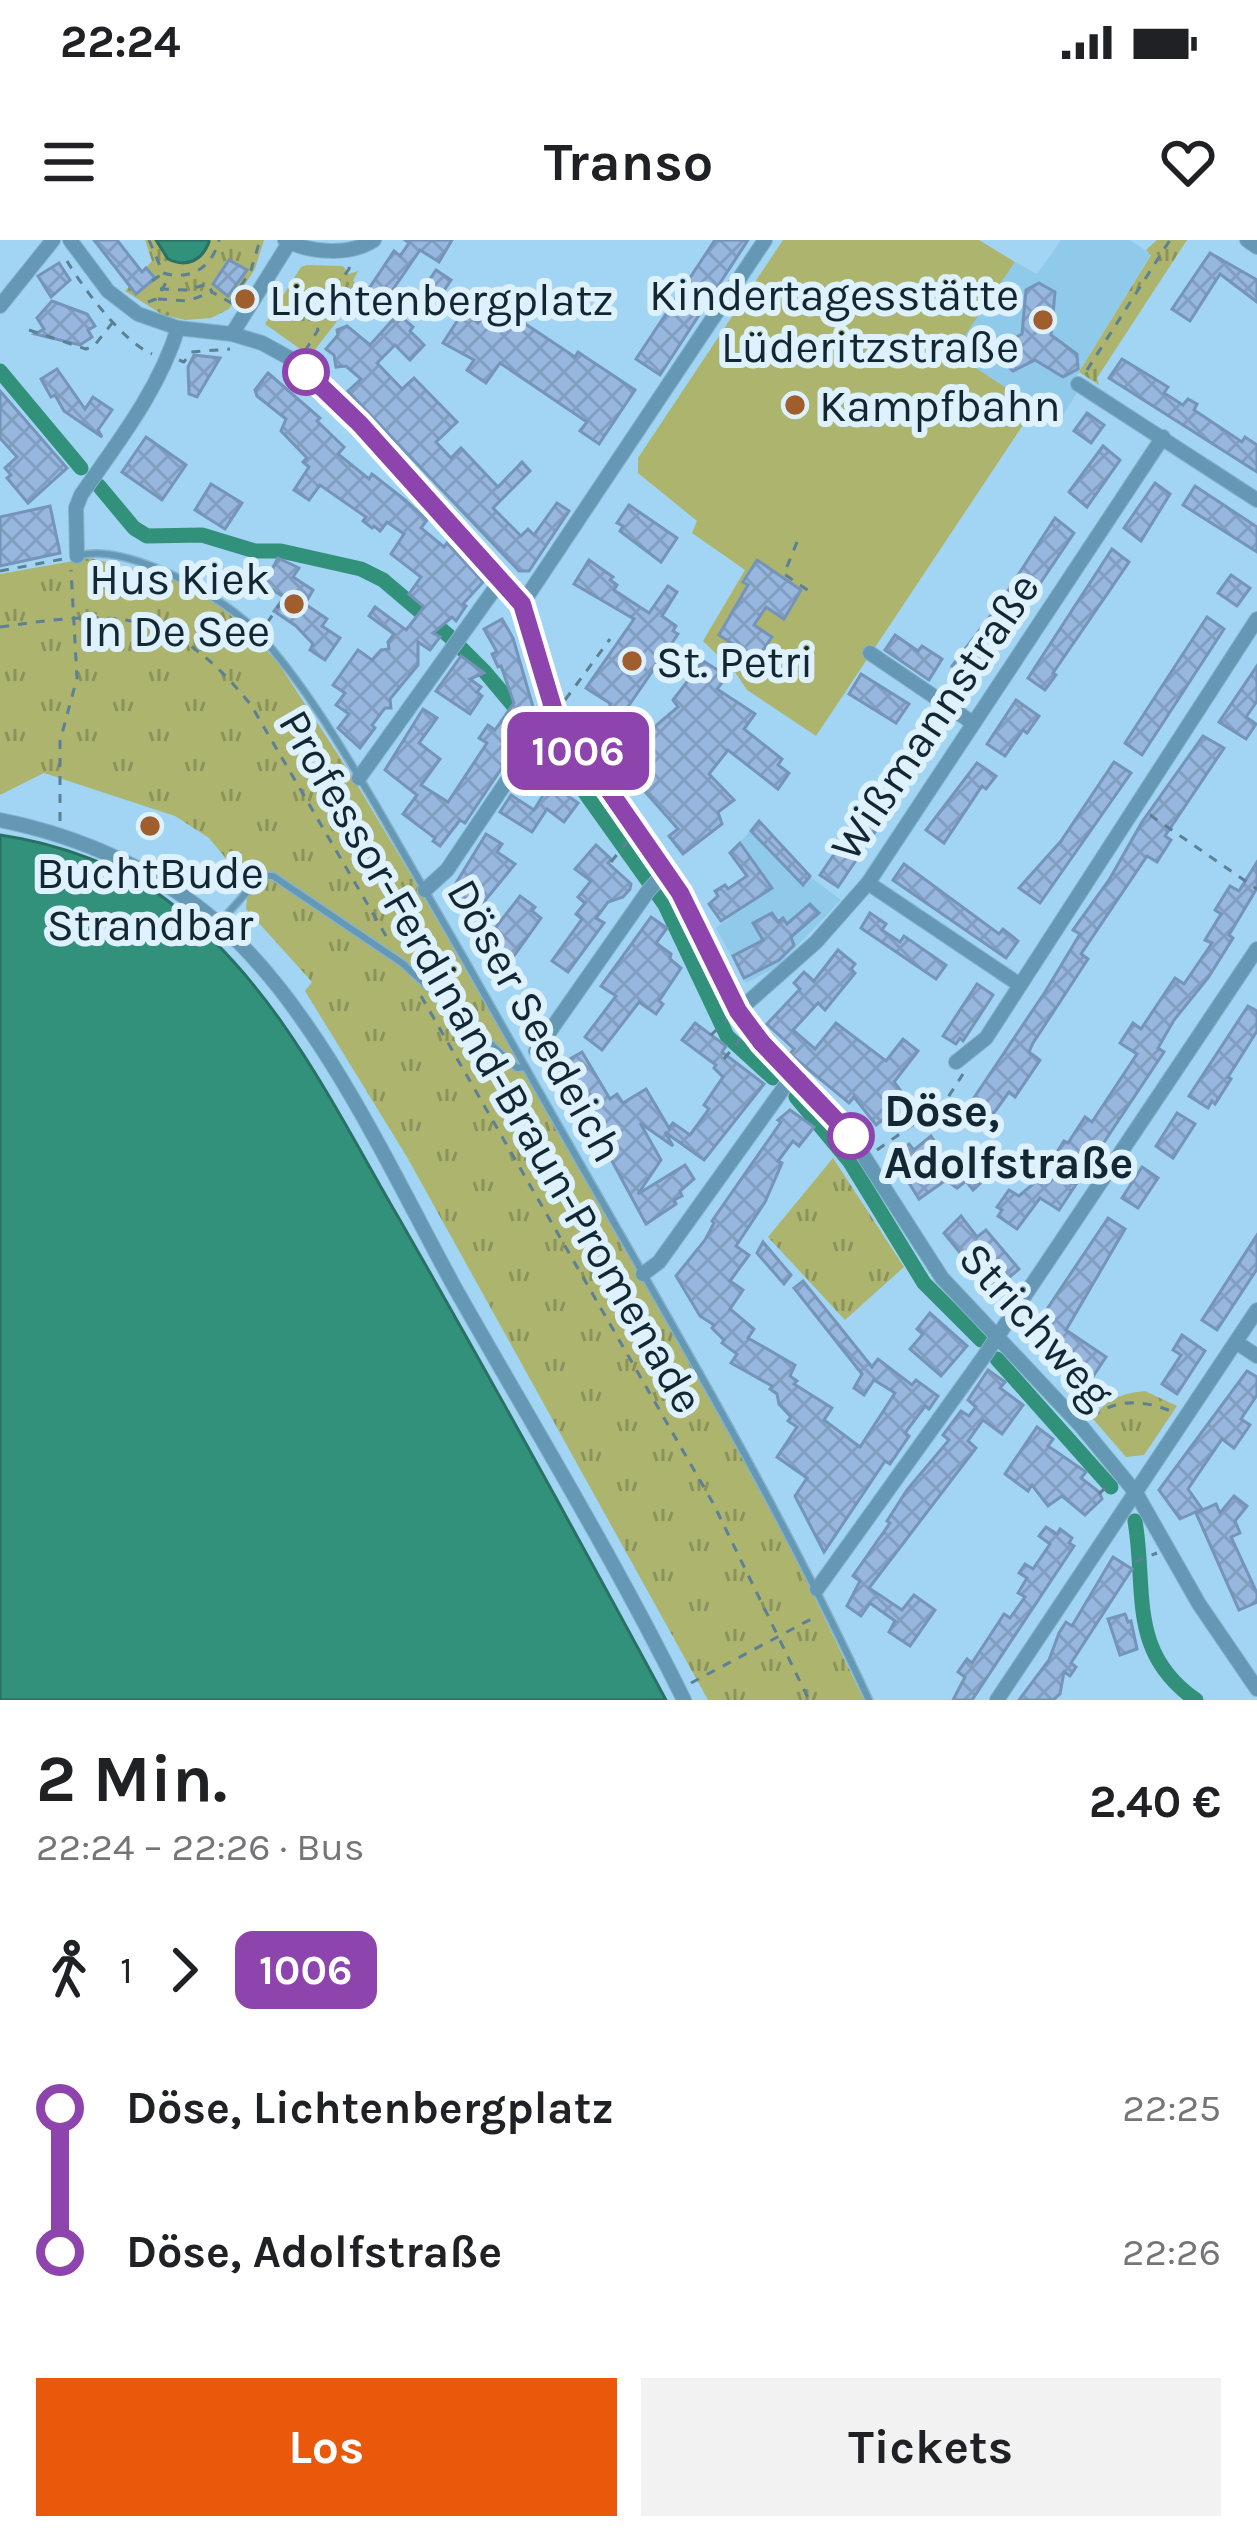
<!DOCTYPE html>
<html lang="de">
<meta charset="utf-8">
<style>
body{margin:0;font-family:Karla,sans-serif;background:#f2f2f2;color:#202124;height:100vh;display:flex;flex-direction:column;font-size:45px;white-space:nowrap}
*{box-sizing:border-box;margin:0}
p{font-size:39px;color:#757577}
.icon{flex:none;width:66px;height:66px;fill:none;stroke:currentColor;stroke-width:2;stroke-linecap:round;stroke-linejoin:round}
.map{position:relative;height:1460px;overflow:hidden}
.details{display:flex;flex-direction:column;background:#fff;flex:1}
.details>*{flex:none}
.badge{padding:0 24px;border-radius:18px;font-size:42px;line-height:78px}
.map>.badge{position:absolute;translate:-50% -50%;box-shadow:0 0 0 6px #fff}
.legs{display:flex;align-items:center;gap:18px;height:132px;padding:0 36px;font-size:39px}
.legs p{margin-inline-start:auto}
.head{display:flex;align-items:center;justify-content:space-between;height:204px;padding:0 36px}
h1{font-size:66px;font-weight:700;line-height:90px}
.cta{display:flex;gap:24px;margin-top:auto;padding:24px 36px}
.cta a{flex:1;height:138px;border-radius:0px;background:#ea580c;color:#fff;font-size:48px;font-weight:700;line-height:138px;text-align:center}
.cta a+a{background:#f2f2f2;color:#202124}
ul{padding:0 36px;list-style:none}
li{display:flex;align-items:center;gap:42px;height:144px;font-size:45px}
li i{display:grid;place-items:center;width:18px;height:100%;margin:0 15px;background:currentColor}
li i::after{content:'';width:30px;height:30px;margin:-15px;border:9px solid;border-radius:50%;background:#fff}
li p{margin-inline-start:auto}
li:first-child i{background:linear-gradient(#0000 50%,currentColor 0)}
li:last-child i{background:linear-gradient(currentColor 50%,#0000 0)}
.status{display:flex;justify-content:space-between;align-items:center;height:84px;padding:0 60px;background:#fff;direction:ltr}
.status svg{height:33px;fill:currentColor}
header{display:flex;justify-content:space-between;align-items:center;height:156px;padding:0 36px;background:#fff;font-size:54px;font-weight:700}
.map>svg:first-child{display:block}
.built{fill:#8fcaeb}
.grass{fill:url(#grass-tufts)}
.pitch{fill:#acb46e}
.water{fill:#32917b;stroke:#297165;stroke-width:3}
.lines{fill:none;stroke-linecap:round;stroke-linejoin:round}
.canal{stroke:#32917b;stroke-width:15}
.building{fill:url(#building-cross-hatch);stroke:#7594ba;stroke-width:3}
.lane-casing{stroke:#85b2cd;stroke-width:9}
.street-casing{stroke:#85b2cd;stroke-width:16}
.path{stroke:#5c8095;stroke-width:3;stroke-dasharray:9 9;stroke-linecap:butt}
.lane{stroke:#6498b5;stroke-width:6}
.street{stroke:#6498b5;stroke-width:14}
.line-1-casing{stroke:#fff;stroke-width:27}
.line-1{stroke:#8e44ad;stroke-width:18}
.poi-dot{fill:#a15e2d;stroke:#ddf1fe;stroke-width:4.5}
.stop-1-dot{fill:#fff;stroke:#8e44ad;stroke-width:6}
.labels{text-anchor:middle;stroke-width:12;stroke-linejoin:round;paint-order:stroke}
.poi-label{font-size:45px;fill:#132733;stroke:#ddf1fe;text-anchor:start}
.street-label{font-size:45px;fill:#132733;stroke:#ddf1fe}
.stop-label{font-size:45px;font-weight:bold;fill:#132733;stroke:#ddf1fe;text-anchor:start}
</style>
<div class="status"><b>22:24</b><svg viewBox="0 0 49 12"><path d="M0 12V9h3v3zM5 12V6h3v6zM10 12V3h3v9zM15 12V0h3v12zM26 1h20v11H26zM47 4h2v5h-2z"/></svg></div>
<header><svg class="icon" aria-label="menu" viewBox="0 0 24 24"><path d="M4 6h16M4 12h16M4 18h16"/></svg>Transo<svg class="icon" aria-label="heart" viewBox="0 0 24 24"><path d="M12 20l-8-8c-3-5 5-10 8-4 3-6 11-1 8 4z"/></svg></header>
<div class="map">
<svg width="1257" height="1460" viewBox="0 0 1257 1460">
<defs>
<pattern id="grass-tufts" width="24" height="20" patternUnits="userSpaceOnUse" patternTransform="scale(3)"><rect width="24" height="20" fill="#acb46e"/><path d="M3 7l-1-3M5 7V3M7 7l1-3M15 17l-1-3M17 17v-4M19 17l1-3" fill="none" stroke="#8b925b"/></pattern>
<pattern id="building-cross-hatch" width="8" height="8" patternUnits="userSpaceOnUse" patternTransform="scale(3)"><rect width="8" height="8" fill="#97b7df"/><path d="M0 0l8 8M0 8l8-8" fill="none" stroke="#819dc0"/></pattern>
</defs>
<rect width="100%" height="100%" fill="#a2d5f3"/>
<!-- built -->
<g class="built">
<polygon points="1061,0 1130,0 1151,14 1079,132 1072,146 1077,153 1058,183 952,113 1015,22 1037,34"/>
<polygon points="759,581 804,632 841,660 777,727 746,743 716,688 748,664 747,636 730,613"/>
</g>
<!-- grass -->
<g class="grass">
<polygon points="145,0 264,0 255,29 229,69 211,78 185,80 163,75 125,51 152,21"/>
<polygon points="1157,0 1187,0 1097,138 1099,145 1079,132 1151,15 1146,10"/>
<polygon points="307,25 343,26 349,34 358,31 353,41 362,49 310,116 265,84 301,27"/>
<polygon points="90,318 173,340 214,359 277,421 350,533 421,652 731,1193 772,1269 864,1460 708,1460 407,917 305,751 312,742 246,669 248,645 209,598 175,576 44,533 0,555 0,334"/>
<polygon points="833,918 904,1027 845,1080 768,997"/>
<path d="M1145,1151L1177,1166L1144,1215L1126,1217L1093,1179C1105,1159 1123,1153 1145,1151Z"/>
</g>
<!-- pitch -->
<polygon class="pitch" points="783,0 979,0 1015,22 953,113 1035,167 816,496 747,450 735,432 703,401 745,330 692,293 697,281 638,233 638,218"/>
<!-- water -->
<g class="water">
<path d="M156,0H209V2C202,21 186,28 168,19Z"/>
<path d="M0,595C56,603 123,626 168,661C274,741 332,863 397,975C489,1135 578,1297 666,1460H0Z"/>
</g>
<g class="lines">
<!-- canal -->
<g class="canal">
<polyline points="0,131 81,228"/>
<polyline points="99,246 134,288 147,296 202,295 255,311 281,311 361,329 383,340 449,396 485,432 573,536 665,665 727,796 773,838"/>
<polyline points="796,857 850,922 924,1043 981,1100"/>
<polyline points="997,1119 1111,1247"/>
<path d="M1135,1281C1147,1351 1127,1412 1196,1460"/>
</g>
</g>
<!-- building -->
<g class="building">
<polygon points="94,0 117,0 142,32 146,28 155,38 136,54"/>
<polygon points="405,0 452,0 439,22 420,10 385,61 368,50 394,11 400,16 409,3"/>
<polygon points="715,0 748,0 660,135 636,119"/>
<polygon points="1210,13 1257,40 1257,62 1220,34 1190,81 1172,69"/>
<polygon points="229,20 247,30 228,56 213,44"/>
<polygon points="59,23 70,40 51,57 38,36"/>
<polygon points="436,30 451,40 430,72 415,62"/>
<polygon points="1039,43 1055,52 1051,95 1077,114 1078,129 1063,137 1035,120 1013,131 1000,120 1001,105 1022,94 1026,50"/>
<polygon points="500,50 518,62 514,67 528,77 524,83 575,117 578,112 635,150 599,204 580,191 587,182 500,123 486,143 467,130 474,120 443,103 463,72 478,83"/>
<polygon points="52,61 87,74 95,86 88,90 92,97 80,105 35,94 44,89 37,78"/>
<polygon points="398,74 413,87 410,91 424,105 410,120 395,105 377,123 402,149 414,138 457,182 436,202 451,218 461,208 498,247 522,222 530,231 493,268 521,296 528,289 534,295 557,263 569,271 529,331 519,331 348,151 361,139 346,126 336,127 334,115 326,109 338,95 337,90 347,86 370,105"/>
<polygon points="194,115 220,118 197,157 189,154 188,127"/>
<polygon points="1122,119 1168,147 1164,153 1183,165 1188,159 1197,164 1194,170 1242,202 1245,197 1257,205 1257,232 1109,138"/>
<polygon points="57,129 85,169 93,157 112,170 98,190 102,197 64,171 55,155 51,157 41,139"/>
<polygon points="268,133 320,178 317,181 344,207 338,214 369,239 372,234 405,260 427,280 421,288 444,307 447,303 483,342 463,364 466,366 456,381 452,377 433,393 440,397 430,410 418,402 418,425 390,459 391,468 385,468 372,485 375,488 360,508 338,488 349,474 336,465 345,453 333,445 358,410 372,420 381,410 389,409 388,402 394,394 369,376 375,367 406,390 410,385 424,367 409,354 421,337 391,314 404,294 387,282 380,291 374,286 372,288 363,281 366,277 320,245 309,260 294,250 309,227 303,222 307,218 281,191 286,179 257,156 255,150"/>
<polygon points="0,151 67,228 28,263 7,238 11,235 5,228 17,217 0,198"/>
<polygon points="1087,173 1104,185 1091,203 1074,191"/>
<polygon points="146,197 186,225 162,260 122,232"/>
<polygon points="1103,206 1120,220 1087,267 1069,252"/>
<polygon points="1155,243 1170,254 1141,301 1124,288"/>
<polygon points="211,244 242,263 225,289 195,270"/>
<polygon points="1195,246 1257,287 1257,312 1183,265"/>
<polygon points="629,265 677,298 661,322 620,291 623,286 617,283"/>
<polygon points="50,266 60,313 0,326 0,277"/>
<polygon points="1055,278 1074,293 975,440 952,426 998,366"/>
<polygon points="1112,309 1129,322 1053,433 1056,435 1045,450 1028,438"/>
<polygon points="278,318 299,328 293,337 313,350 305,364 327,379 322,386 340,398 325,420 310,410 313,404 296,386 274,371 284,357 264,345"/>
<polygon points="589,320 613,337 610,340 617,345 614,350 649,373 668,346 677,352 662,376 676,386 673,391 678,394 614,487 617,493 599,503 588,485 598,481 611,464 586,448 634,379 574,344"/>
<polygon points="757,320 801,350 784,379 766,367 754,385 772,397 757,419 719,395 748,345 743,342"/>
<polygon points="1231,335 1250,348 1237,366 1218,353"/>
<polygon points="1207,377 1224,389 1142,515 1125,503"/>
<polygon points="502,379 513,398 536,477 520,494 523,496 465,583 460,580 440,606 433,601 435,598 403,574 417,555 385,530 423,469 437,478 419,503 440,519 421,545 448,562 487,503 479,498 488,485 495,490 514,463 501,426 498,427 492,414 497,412 484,389"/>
<polygon points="895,395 918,411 922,406 942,419 929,440 885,410"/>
<polygon points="461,416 484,433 470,439 481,447 477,452 482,456 470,474 436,451"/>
<polygon points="703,421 727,436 717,449 755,474 744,489 782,519 778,525 789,533 778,549 728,510 709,534 734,560 718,572 722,584 683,614 669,596 678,589 626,530 628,528 619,517 678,467 673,460"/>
<polygon points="1257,426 1257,461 1246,477 1256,484 1246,499 1219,482"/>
<polygon points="861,434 909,464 896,483 849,454"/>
<polygon points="1016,460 1039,476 1027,493 1023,490 1005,516 987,504"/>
<polygon points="1203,496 1224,508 1165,596 1171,600 1157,622 1147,616 1081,714 1088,719 1033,803 1029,812 1040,820 1015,857 1009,852 983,888 963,874 1045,752 1080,694 1073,690 1109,640 1142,582"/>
<polygon points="538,515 569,539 561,551 578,563 564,582 547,569 532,592 500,572 511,555 534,570 545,552 525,535"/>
<polygon points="1114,522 1131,533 1040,663 1019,648 1061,601"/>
<polygon points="977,523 996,536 986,549 982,546 944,603 926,590"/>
<polygon points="888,535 906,546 838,647 820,635"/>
<polygon points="759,581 810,636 803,645 751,591"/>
<polygon points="486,594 502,604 497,612 515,624 473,675 465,670 468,665 450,653"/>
<polygon points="740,603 772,648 721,681 709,664 718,656 715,651 725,645 728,649 747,636 730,613"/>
<polygon points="596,605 611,619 608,623 631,644 630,649 623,657 608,662 596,678 604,683 568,732 552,721 582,679 576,674 585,663 578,657 591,641 575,629"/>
<polygon points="1257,622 1257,648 1229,695 1233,698 1208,738 1174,780 1158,808 1164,812 1059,970 1040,958 1017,989 998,976 1002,970 997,967 1009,950 1019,956 1065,917 1057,912 1064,901 1068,903 1085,877 1092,882 1137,814 1120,803 1133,783 1141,789 1175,738 1184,744 1212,703 1205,700 1221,674 1215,670 1230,646 1239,651"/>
<polygon points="904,624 999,694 1003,689 1018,701 1006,718 893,640"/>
<polygon points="520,656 535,667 532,671 541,678 506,727 480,708"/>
<polygon points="810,664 819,673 791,697 794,705 779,720 744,738 733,716 763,700 753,683 772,673 778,682 783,678 787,684"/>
<polygon points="870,673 886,684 882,690 900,702 904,696 946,725 936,739 861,688"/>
<polygon points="651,677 667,688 656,703 671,714 670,719 681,728 659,761 663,764 656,774 639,762 602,810 585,797 616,756 601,746"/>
<polygon points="838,710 855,724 851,729 855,733 825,770 818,763 793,790 815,809 836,783 886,821 903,799 918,811 894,842 908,860 876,885 854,857 849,863 790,814 794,809 767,784 800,749 794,743 804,732 814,741"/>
<polygon points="977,744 993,755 963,801 960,798 956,804 943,796"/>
<polygon points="1248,766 1257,771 1257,791 1228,837 1231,839 1215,864 1212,861 1208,868 1189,856"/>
<polygon points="695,783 726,806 722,812 764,844 704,920 665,892 673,906 640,883 661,920 638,954 685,925 694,939 680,951 682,956 674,960 676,964 646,984 586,873 556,827 582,812 610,859 617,854 623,863 646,849 669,888 673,883 690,895 709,869 704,865 723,837 714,828 716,825 682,800"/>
<polygon points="790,870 814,887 799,906 793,901 778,921 782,923 765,962 736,1006 749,1015 730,1041 743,1050 730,1069 754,1089 748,1098 795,1125 790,1136 797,1141 794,1144 832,1168 824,1180 860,1207 895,1153 874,1140 864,1155 854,1148 862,1134 794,1048 803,1041 872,1127 878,1119 912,1145 916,1140 938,1156 929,1169 925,1166 905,1193 909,1196 890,1224 885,1221 824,1312 795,1256 807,1238 777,1217 797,1187 788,1181 791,1177 779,1164 777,1154 770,1149 772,1146 731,1123 737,1114 722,1103 724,1100 712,1088 714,1085 700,1076 676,1036 705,1000 714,983 712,981 781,882 778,880"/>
<polygon points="1177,873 1195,884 1173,918 1156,906"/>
<polygon points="931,896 938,907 929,914 947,939 981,911 997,928 973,950 966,941 957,948 946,940 919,959 893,917 909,904 914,910"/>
<polygon points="1142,927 1158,938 1138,968 1122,958"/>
<polygon points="961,976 977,997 986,990 1019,1029 992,1052 944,993"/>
<polygon points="1108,978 1125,989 1066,1090 1106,1117 1086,1147 1048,1116 1053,1109 1041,1102 1046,1095 1038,1090 1037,1084"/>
<polygon points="1257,995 1257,1029 1217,1090 1202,1080"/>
<polygon points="763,1002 791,1035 784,1044 757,1013"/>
<polygon points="930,1073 967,1106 941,1136 910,1109 923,1094 917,1089"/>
<polygon points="1182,1095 1205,1111 1177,1154 1162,1144 1181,1115 1173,1110"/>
<polygon points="988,1130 1005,1142 1000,1148 1023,1165 1002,1194 983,1180 968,1201 976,1208 869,1348 902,1370 914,1355 935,1370 910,1406 889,1392 895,1381 870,1363 861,1376 847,1366 860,1341 853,1336 890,1283 887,1281 907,1250 949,1200 943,1195 961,1171 969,1176 976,1167 968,1160"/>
<polygon points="1247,1131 1257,1137 1257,1155 1241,1179 1250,1185 1234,1208 1222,1199 1188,1249 1202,1269 1180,1279 1159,1250"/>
<polygon points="1037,1187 1053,1199 1048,1206 1086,1232 1081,1238 1099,1252 1102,1259 1085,1275 1062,1256 1048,1266 1032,1245 1028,1251 1005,1234"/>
<polygon points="1234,1256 1247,1266 1235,1281 1240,1293 1231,1297 1257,1353 1257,1362 1239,1370 1196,1273 1216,1264 1220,1273"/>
<polygon points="1046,1287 1057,1294 1060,1289 1072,1298 1069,1303 1074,1306 972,1460 953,1460 965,1437 958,1432 967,1419 972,1423 1004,1374 1010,1378 1025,1357 1018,1353 1027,1338 1019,1333 1025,1324 1033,1329 1050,1304 1039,1296"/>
<polygon points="1113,1317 1132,1329 1071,1423 1076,1427 1070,1436 1064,1432 1060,1454 1053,1460 1019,1460 1049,1420 1059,1393 1066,1382 1072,1386"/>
<polygon points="1125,1374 1128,1382 1131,1381 1137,1409 1120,1415 1108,1379"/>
</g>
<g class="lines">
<defs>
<g id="lane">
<path d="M81,315C131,304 226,358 259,394C305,445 342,508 377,567C424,648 471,730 517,812C637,1027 766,1236 869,1460"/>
<polyline points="221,681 261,636 273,636 402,723 517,828 525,827"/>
</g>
<g id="street">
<polyline points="70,0 108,51 138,74 178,88 232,94 262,103 295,121 360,184 522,364 554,471 680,653 748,788 849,893 942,1038 1081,1186 1136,1253 1199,1364 1257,1449"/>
<path d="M285,0C310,13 350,16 374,0"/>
<polyline points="1247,0 1257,7"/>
<polyline points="0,66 53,0"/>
<polyline points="232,94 289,3"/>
<polyline points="1078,144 1257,260"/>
<path d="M77,316L76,268L81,255C118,202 159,150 178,88"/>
<polyline points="522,364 765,0"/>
<polyline points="870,413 973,483"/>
<polyline points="359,538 501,340"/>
<path d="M0,580C80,596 157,630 219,684C318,769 392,933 455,1048C532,1184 615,1320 684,1460"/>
<polyline points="868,643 1020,745"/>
<polyline points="425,650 447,630 554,471"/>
<polyline points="738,771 816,702 868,643 1163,197"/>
<polyline points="536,811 648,651 665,632"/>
<polyline points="956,822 986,798 1257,379"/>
<polyline points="643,1034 659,1022 793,835"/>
<polyline points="1236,1102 1257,1116"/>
<polyline points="817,1349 985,1115 1257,709"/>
<polyline points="997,1460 1257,1070"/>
</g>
</defs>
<!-- lane casing -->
<use href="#lane" class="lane-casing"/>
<!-- street casing -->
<use href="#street" class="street-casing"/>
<!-- path -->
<g class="path">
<path d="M149,0L163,33C190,41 212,28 219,0"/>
<path d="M67,21C83,48 123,102 152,114"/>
<polyline points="152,41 162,34"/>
<polyline points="160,49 187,50 208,44 212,52 233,64"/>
<polyline points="158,59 188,61 212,52"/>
<polyline points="231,61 251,30 260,0"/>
<polyline points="148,62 156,59 170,36"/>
<polyline points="29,90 86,109 94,106 113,82"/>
<polyline points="305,111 318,90 315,77 349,29 350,21"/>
<polyline points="179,120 184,122 191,112 230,109"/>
<polyline points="1087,130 1170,0"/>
<polyline points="797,302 784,334 809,351"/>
<polyline points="0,331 63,319"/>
<polyline points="267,383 280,364"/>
<path d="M0,387C117,370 172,367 251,465L389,701"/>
<polyline points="565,460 610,399"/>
<polyline points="559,554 579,535"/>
<polyline points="1150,575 1257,649"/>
<polyline points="60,581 60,501 77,438 71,330"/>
<polyline points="611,622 627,602"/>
<polyline points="421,756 713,1263 809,1460"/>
<polyline points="711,795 727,780"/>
<polyline points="724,819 740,799"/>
<polyline points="877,910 945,862 963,834"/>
<path d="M1092,1177C1116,1158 1146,1160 1173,1172"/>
<polyline points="1099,1254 1110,1243"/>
<polyline points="1135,1322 1157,1313"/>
<polyline points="691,1443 815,1377"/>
</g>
<!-- lane -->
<use href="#lane" class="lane"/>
<!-- street -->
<use href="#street" class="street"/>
</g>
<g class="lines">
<defs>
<polyline id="line-1" points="306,132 360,184 522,364 554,471 680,653 738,771 762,803 851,896"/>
</defs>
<!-- line-1 casing -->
<use href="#line-1" class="line-1-casing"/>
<!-- line-1 -->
<use href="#line-1" class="line-1"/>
</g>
<!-- markers -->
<g class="poi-dot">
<circle cx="245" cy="59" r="12"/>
<circle cx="1043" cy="80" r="12"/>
<circle cx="795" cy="165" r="12"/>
<circle cx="294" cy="364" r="12"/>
<circle cx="632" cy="421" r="12"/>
<circle cx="150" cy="586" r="12"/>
</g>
<g class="stop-1-dot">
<circle cx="306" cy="132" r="21"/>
<circle cx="851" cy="896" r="21"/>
</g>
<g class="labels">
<!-- poi labels -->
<g class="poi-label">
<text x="1019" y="70" text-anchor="end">Kindertagesstätte<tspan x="1019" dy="52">Lüderitzstraße</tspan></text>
<text x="269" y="75">Lichtenbergplatz</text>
<text x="819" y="181">Kampfbahn</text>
<text x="270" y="354" text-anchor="end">Hus Kiek<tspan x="270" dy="52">In De See</tspan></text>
<text x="656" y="437">St. Petri</text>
<text x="150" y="648" text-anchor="middle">BuchtBude<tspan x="150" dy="52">Strandbar</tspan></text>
</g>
<!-- street labels -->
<g class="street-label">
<text transform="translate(934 476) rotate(-56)" y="16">Wißmannstraße</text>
<text transform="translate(536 780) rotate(61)" y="16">Döser Seedeich</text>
<text transform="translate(492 821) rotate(60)" y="16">Professor-Ferdinand-Braun-Promenade</text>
<text transform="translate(1037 1085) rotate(48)" y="16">Strichweg</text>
</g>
<!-- stop labels -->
<g class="stop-label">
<text x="884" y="886">Döse,<tspan x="884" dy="52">Adolfstraße</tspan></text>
</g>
</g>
</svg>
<b class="badge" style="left:578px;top:511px;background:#8e44ad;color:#fff">1006</b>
</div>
<section class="details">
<div class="head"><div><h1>2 Min.</h1><p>22:24 – 22:26 · Bus</p></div><b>2.40 €</b></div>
<div class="legs"><svg class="icon" aria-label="walk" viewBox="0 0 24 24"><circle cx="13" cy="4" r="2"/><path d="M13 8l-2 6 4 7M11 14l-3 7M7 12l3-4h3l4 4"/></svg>1<svg class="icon" aria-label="forward" viewBox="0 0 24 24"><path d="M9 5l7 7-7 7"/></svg><b class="badge" style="background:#8e44ad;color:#fff">1006</b></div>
<ul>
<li><i style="color:#8e44ad"></i><b>Döse, Lichtenbergplatz</b><p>22:25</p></li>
<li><i style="color:#8e44ad"></i><b>Döse, Adolfstraße</b><p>22:26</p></li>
</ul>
<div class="cta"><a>Los</a><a>Tickets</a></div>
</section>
